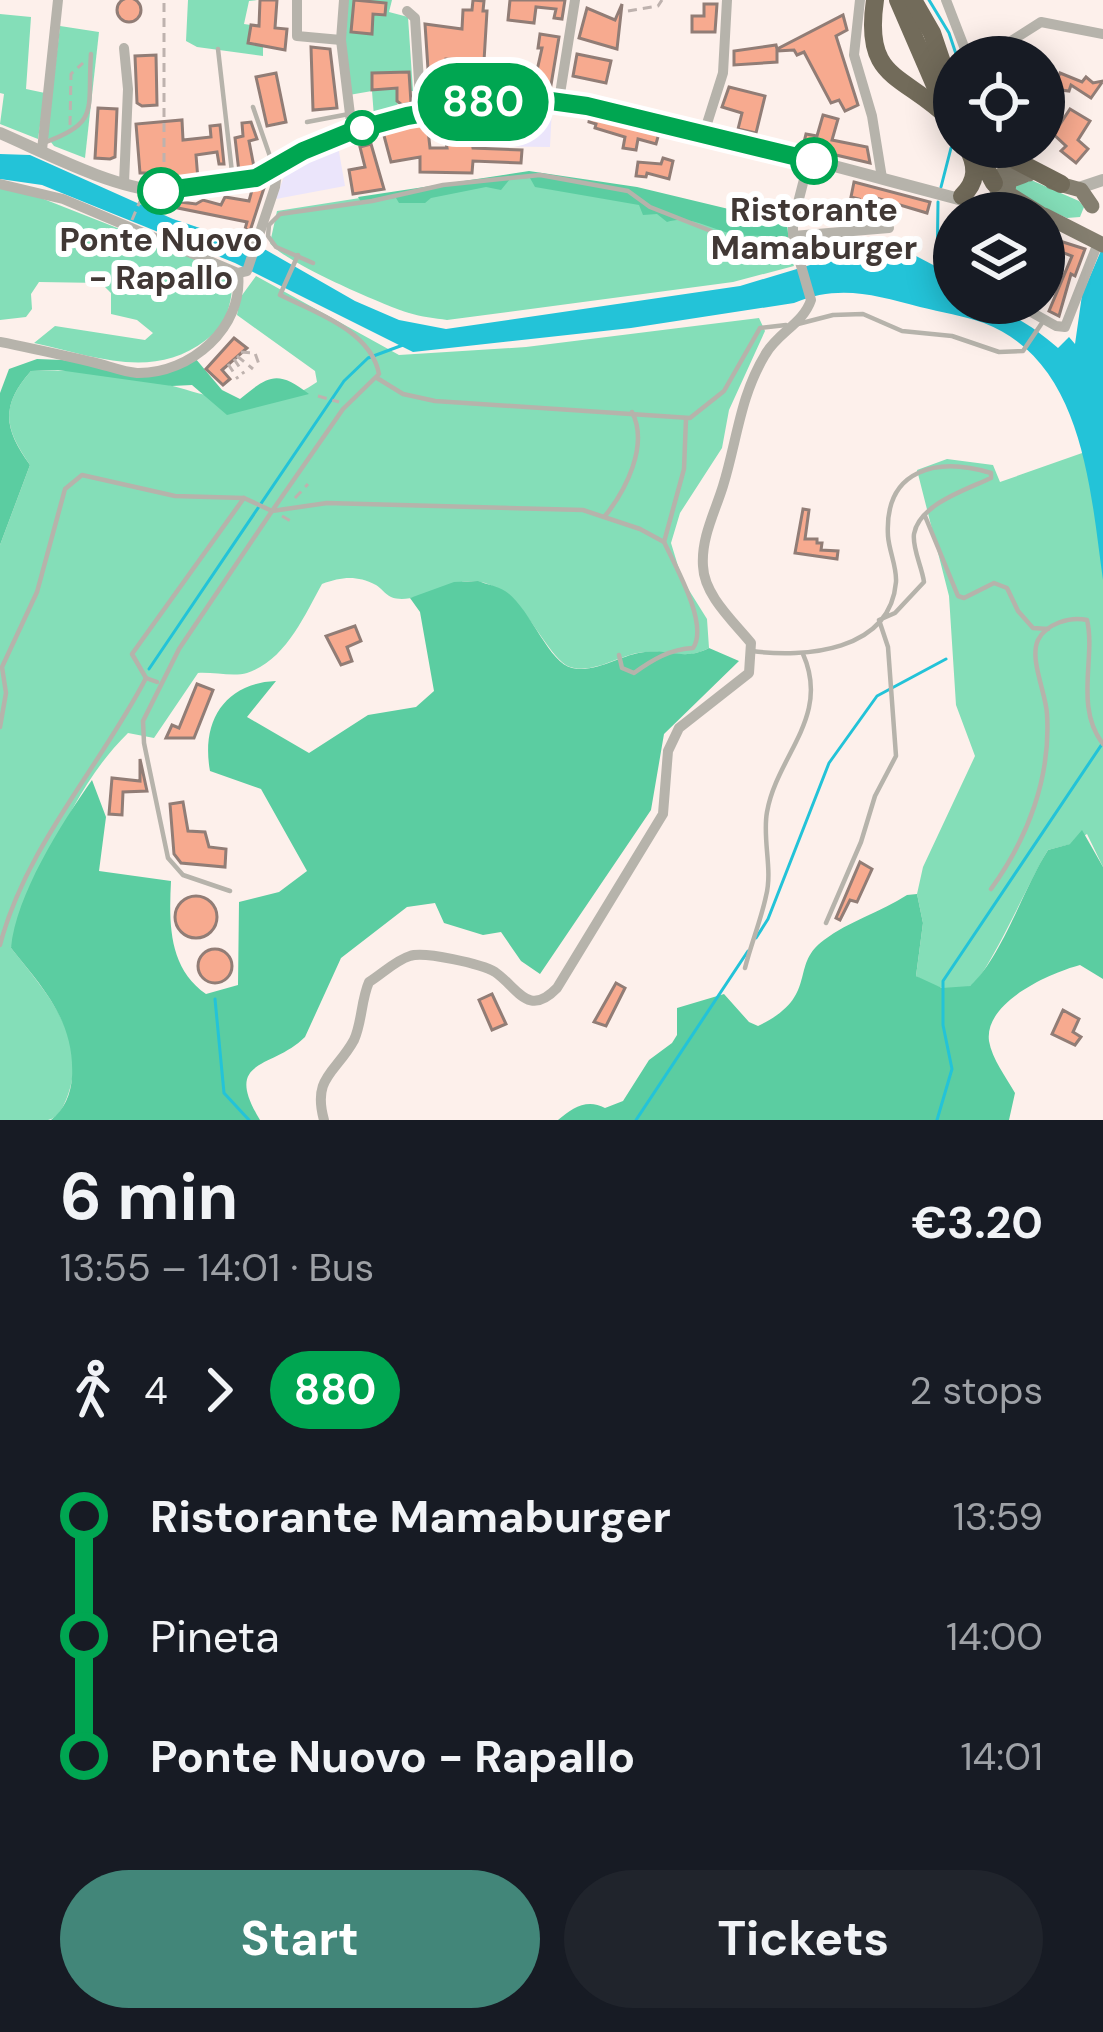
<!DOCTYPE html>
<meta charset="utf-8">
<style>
body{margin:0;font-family:"DM Sans",sans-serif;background:#20242c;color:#f1f3f6;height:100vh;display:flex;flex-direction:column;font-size:45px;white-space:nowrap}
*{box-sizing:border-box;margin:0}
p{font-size:39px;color:#9ea1a6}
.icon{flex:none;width:66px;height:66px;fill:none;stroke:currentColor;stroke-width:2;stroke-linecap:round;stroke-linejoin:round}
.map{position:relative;height:1120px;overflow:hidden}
.side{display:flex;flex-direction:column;background:#171b24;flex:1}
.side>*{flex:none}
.badge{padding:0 24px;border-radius:39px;font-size:42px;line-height:78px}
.tools{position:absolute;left:933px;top:36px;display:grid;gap:24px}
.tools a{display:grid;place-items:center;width:132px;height:132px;border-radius:50%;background:#171b24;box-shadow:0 6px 30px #0003;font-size:60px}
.map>.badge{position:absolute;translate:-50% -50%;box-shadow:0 0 0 6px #fff}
.legs{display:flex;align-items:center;gap:18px;height:132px;padding:0 60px;font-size:39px}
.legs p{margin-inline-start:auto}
.headline{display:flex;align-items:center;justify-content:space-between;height:204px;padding:0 60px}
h1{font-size:66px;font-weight:700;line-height:90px}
.cta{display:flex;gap:24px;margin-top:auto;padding:24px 60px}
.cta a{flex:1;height:138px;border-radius:72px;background:#428679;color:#fff;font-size:48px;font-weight:700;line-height:138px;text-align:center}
.cta a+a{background:#20242c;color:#f1f3f6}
ul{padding:0 60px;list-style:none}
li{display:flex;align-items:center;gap:42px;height:120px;font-size:45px}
li i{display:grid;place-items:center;width:18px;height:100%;margin:0 15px;background:currentColor}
li i::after{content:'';width:30px;height:30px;margin:-15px;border:9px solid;border-radius:50%;background:#171b24}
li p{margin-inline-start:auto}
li:first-child i{background:linear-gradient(#0000 50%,currentColor 0)}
li:last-child i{background:linear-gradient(currentColor 50%,#0000 0)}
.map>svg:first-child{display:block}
.industrial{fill:#ebe5fb}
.green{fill:#84deb8}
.forest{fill:#5bcda1}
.water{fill:#23c3d8}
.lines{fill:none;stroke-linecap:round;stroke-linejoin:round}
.stream{stroke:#23c3d8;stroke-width:3}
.building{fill:#f7aa8f;stroke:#917d76;stroke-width:3}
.path{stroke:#beb2ae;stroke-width:3;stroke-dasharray:9 6;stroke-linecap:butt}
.service{stroke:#b6b3ab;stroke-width:4.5}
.minor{stroke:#b6b3ab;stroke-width:10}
.tertiary{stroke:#b6b3ab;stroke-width:12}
.primary{stroke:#847e6f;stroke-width:15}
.motorway{stroke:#726b5a;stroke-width:18}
.line-1-casing{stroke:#fff;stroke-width:27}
.line-1{stroke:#00a651;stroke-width:18}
.stop-1-dot{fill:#fff;stroke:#00a651;stroke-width:6}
.labels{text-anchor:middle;stroke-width:12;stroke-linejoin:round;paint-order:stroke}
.stop-label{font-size:33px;font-weight:bold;fill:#413835;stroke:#fff}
</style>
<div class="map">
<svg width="1103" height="1120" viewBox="0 0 1103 1120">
<rect width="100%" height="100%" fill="#fdf0eb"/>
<!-- industrial -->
<g class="industrial">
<polygon points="500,107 552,107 550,147 477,146 475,110"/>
<polygon points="338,146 345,186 276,199 288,165"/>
</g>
<!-- green -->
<g class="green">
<polygon points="188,0 257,0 249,1 244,24 251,25 249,43 263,45 263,56 197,47 186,41"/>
<polygon points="348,0 392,0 389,12 408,17 413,91 397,92 398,111 374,117 372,91 349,95 345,49"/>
<polygon points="0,14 31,17 26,89 45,93 38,139 0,124 4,94 0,93"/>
<polygon points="60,26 99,32 85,158 54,146 47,137"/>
<path d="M520,173L764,228L786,239L794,266L733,282L447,320C435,318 421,317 409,313C383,305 284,262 270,243L277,211Z"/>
<polygon points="1024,177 1079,201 1084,207 1080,217 1067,218 1017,196 1014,182"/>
<path d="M0,188L36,196L219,268C235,280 233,292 228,310C225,323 216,332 206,340C153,381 94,356 34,343L55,326L145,340L153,333L137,320L111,314V293L101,283L39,282L31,294L32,309L26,317L0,320Z"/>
<path d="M256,276L399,355L526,347L759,318L765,331L729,410L722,448L680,513L671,543L682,579L707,619L709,648C684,661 673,650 646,652C622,653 600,672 574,668C547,665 529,593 481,582C450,575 416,607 391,597C385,594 381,588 376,585C356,575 342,577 322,584C304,616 286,660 247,673C234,677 213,672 198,673L154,738L128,733C69,791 43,874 11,948C46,992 91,1040 66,1100C62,1109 58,1118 48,1120C34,1120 15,1120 0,1120V545L30,465C4,428 0,406 31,371C70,369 115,372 153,381C211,394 260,422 317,382L315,371L237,315L240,298Z"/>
<path d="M1085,452L1103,453V867L1087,834L1071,844L1048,850C1032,875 988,975 972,985C955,995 930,986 916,976L923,923L917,894L923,867L975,756L956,705L949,596L917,470L947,459L993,465L1000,482Z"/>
</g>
<!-- forest -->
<g class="forest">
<path d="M529,171L637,187L787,223L789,244C766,231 756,239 733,234C710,229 690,215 667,222L657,214L643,215L639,205L535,187L530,178L510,179L501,190L486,187L431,198L425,203H399L396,198L361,202L358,197Z"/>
<path d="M195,358L222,390L240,399C268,376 277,369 309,394L227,415L192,385L172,386L58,370L31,371C0,406 4,429 30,465L0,545V393L9,369L37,359L63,360L151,376Z"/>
<path d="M478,581C486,584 497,586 505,591C529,606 549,664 572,668C598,673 622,654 645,652C673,649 683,661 709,648L739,661L664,734L651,810L540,974L521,961L501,932L483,935L444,923L435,903L407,907L341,958L305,1037C272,1070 222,1057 260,1120H51C64,1110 71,1094 72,1077C75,1022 44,989 11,948C16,895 61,824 92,780L106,817L99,871L171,881C169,922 168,968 206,994L238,985L239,902L279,892L307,871L261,789L210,771C201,722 224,683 276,681L247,717L309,753L368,715L416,707L434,691L420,612L410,598L454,582Z"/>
<path d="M1082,830L1103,867V979L1080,965C1050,973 984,1002 989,1041C992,1059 1006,1077 1015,1093L1009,1120H558C572,1108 587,1098 605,1108L623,1101L649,1060L672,1043L677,1035V1008L724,994L749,1022L758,1026C821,996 788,966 824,940C849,921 881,912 907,895L917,894L923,923L916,976L942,988L970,986C1002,957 1023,889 1048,850L1070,844Z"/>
</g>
<!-- water -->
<path class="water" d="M0,154L30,155L173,219L266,250L355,301L399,320L446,329L740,286L850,253L899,247L954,276V303C997,303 1026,320 1058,348L1069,337L1075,344L1082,295L1103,246V580C1090,489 1084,362 984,323C964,316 941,312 920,307C875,295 839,284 794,303L631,328L413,352L235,263L42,185L0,179Z"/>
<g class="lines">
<!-- stream -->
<g class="stream">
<polyline points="929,0 949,33 957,57"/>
<polyline points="941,187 951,148"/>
<polyline points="937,272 938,202"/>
<polyline points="149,669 344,381 368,358 403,345"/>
<polyline points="756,938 768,919 829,763 877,696 946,659"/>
<polyline points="215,999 224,1093 249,1120"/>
<polyline points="636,1120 748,951"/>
<polyline points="937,1120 952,1069 943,1025 943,981 1102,744"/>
</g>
</g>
<!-- building -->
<g class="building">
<circle cx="129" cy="10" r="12"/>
<polygon points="260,0 277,0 275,28 287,29 285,50 248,43 251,25 259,26"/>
<polygon points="354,0 386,3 385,15 373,14 372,34 351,32"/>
<polygon points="473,0 484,1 483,11 487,11 484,61 446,59 446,68 439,68 440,82 429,84 425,24 462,29 463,10 472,10"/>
<polygon points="510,0 565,0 562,19 554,18 556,9 536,7 534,23 508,20"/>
<polygon points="622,4 617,49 579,38 587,8 615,20"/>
<polygon points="704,4 717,4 715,32 692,32 692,16 704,16"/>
<polygon points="843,15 847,30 836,36 858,105 845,111 839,100 831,103 804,52 797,55 794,50 777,51 777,62 734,65 734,51 776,45 777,49"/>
<polygon points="540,34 559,37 551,85 525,81 525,88 478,90 476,81 492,77 490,69 500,66 502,77 536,75 542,48 538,48"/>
<polygon points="311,47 330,49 337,108 313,110"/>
<polygon points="577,54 611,61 606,83 573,76"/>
<polygon points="156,55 157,105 142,106 137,103 135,56"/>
<polygon points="409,72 411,103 402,105 397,101 397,88 372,90 372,73"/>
<polygon points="276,73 286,122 267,126 256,77"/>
<polygon points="1060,73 1082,82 1086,77 1093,83 1103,81 1091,98 1071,85 1069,91 1053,89"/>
<polygon points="729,87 765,96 756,133 738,129 742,113 722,107"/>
<polygon points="98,108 117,109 115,157 110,159 95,158"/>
<polygon points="1070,109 1090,121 1078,140 1088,149 1076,163 1061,151 1066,146 1049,130 1060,124"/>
<polygon points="823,115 838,119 832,140 867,147 870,163 819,151 820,145 804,142 806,134 817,136"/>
<polygon points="468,116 473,148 522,150 521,163 473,161 472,173 420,172 420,157 391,162 383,132 427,121 430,148 447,148 442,121"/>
<polygon points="590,116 659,133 656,144 638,139 636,150 623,148 625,137 595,128 596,124 589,122"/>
<polygon points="182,120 183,140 211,137 210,126 220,125 224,164 219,164 217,152 196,155 198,180 171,181 170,173 140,173 136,124"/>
<polygon points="251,122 257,139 249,141 254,167 239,172 235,138 243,136 242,123"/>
<polygon points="371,144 384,189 353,194 349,170 365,167 360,147"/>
<polygon points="663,158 673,161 669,179 647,173 646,177 636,176 638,162 661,164"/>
<polygon points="854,182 930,202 927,213 870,196 864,217 855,215 859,199 851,197"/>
<polygon points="264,188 250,231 245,229 247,222 178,208 180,202 196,204 203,200 221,205 225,197 249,201 252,190"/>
<polygon points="1044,236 1085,249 1075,276 1071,274 1059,316 1049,311 1072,256 1056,250 1052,261 1044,258"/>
<polygon points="234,338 247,348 222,370 230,379 223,385 206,369"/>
<polygon points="803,509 809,510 805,539 817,539 817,543 822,543 821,550 838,551 837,559 795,553"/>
<polygon points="355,626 361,641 347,647 352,661 341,665 326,636"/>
<polygon points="197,684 213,690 194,738 166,738 172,725 179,728"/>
<polygon points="140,759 147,791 123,792 122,815 109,814 112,778 140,781"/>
<polygon points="183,802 188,831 205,832 209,847 226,849 225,867 181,863 174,854 170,804"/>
<polygon points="860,862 872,869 857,902 850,900 840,920 836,918"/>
<circle cx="196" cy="917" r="21"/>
<circle cx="215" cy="966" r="17"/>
<polygon points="616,983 625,988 606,1026 594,1022"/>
<polygon points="492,994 506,1024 492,1030 479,1000"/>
<polygon points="1063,1010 1079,1019 1073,1032 1081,1037 1075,1045 1052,1034"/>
</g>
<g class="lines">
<!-- path -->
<g class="path">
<polyline points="628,11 658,6 662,0"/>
<polyline points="70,125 71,74 83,63"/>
<polyline points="164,177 164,0"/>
<polyline points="132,220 140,201"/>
<polyline points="241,352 255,353 260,367"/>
<polyline points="237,356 253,369"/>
<polyline points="234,359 244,374"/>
<polyline points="228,364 238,379"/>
<polyline points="318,396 339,402"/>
<polyline points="295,498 308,484"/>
<polyline points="282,516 294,523"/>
</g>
<!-- service -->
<g class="service">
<polyline points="218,49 233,181"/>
<polyline points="253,107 274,168"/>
<polyline points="307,122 349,114"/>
<path d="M43,143C101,123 87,109 91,54"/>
<polyline points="313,263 276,247 268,236 269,225 280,214 372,201 443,185 540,175 628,191 650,207 711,231 734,255 762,251 796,260"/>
<polyline points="798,324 833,315 863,314 902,331 952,336 999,352 1023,351 1044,320"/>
<polyline points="377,378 403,394 435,401 690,418 724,391 760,328 786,325"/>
<path d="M605,516C626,490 649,445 632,412"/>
<polyline points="925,516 958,596 964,598 994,583 1007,588 1018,611 1033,628 1048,629"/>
<polyline points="664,542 684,469 686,419"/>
<path d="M752,651C804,658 890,652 896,582C897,567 889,551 888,536C884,468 938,457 991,473V478C968,489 919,504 914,534C912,548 922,567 924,582L895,613L879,620L888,647L896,756L875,796L861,842L826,923"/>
<polyline points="146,678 132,654 244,498"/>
<path d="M0,727L6,693L2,667L37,592L65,489L82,475L175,496L244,498L272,511L327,503L583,510L640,529L664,542C676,567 709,625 693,648C670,649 652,660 634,673L622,668L619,655"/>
<path d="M991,889C1028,838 1051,777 1047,714C1046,693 1029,659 1038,640C1046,624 1070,616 1087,620C1096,657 1074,707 1103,744"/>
<path d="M230,891L183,875L168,858L144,743L143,721L179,649L272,511L343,409L379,374C371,331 315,312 280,295L298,255"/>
<path d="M0,945C26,846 100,767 146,678L157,682"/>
<path d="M745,968C751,944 761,920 766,896C773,869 762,839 767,812C777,755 831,717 803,654"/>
</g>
<!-- minor -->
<g class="minor">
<polyline points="297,0 297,36 341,40"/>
<polyline points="344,0 341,40 352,131"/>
<polyline points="860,0 854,55 872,116 882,178"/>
<polyline points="946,0 968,57"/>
<polyline points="407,11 415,18 421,113"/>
<polyline points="124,48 128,89 124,183"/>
<polyline points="986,57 1041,22 1103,34"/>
<polyline points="559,100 575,0"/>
<polyline points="704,133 723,73 727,0"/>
<polyline points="42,150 58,0"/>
<polyline points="0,184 63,199 238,273 247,271 275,187 278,165"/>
<polyline points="793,236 889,228"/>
<polyline points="1015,303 1056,326 1065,327 1098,243"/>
<path d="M0,342C31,348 61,355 92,362C106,365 123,372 137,373C191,374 244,327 238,273"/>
<path d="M324,1120C312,1077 336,1073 354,1040C362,1023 361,1000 369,982C382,974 396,960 410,956C424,951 482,964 495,972C518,988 528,1018 557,988L663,814L668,751L679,728L749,673L751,643C733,621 704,595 703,566C701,538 715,512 723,486C737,441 740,396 765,355C777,333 803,324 811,300L793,238V222L809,160"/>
</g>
<!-- tertiary -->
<g class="tertiary">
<path d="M0,133C46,153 112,188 162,191C191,193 234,187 261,176C291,163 318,144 350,132C398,113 476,97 528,98C579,98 630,116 679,127C791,153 903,185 1013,213"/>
<polyline points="1076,189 1103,180"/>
</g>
<!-- primary -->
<g class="primary">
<polyline points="1023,176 1009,181 1008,193 1040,213"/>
<polyline points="1052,182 1081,190 1092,206"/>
<polyline points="1026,207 1002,201 994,183 1005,171 1029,174"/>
<polyline points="1044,215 1103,245"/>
</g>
<!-- motorway -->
<g class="motorway">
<path d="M875,0C863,81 903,73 950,119"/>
<polyline points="898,0 946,111"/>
<polyline points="913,0 932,33 954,98"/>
<polyline points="990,147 1061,184"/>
<polyline points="976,150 994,183"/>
<path d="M962,196C978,181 977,165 967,147"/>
</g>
</g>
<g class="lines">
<defs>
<polyline id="line-1" points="161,191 256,178 303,151 352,131 407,116 522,97 587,106 814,161"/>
</defs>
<!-- line-1 casing -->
<use href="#line-1" class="line-1-casing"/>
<!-- line-1 -->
<use href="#line-1" class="line-1"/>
</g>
<!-- markers -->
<g class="stop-1-dot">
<circle cx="362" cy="128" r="15"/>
<circle cx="814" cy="161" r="21"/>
<circle cx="161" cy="191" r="21"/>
</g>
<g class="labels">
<!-- stop labels -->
<g class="stop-label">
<text x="814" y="221">Ristorante<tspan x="814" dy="38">Mamaburger</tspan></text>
<text x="161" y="251">Ponte Nuovo<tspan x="161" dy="38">- Rapallo</tspan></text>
</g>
</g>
</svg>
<div class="tools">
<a><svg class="icon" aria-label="locate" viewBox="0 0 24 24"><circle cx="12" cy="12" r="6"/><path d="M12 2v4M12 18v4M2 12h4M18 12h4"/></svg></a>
<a><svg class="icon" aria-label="layers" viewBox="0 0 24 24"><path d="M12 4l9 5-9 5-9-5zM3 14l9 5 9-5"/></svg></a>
</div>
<b class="badge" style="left:483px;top:102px;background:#00a651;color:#fff">880</b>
</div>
<section class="side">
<div class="headline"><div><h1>6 min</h1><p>13:55 – 14:01 · Bus</p></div><b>€3.20</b></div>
<div class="legs"><svg class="icon" aria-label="walk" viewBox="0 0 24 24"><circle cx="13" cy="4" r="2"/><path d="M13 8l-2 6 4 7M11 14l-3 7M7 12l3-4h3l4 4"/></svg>4<svg class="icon" aria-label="forward" viewBox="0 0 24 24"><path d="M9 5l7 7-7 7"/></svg><b class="badge" style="background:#00a651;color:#fff">880</b><p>2 stops</p></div>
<ul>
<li><i style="color:#00a651"></i><b>Ristorante Mamaburger</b><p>13:59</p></li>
<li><i style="color:#00a651"></i><span>Pineta</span><p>14:00</p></li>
<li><i style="color:#00a651"></i><b>Ponte Nuovo - Rapallo</b><p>14:01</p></li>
</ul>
<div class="cta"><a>Start</a><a>Tickets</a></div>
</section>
